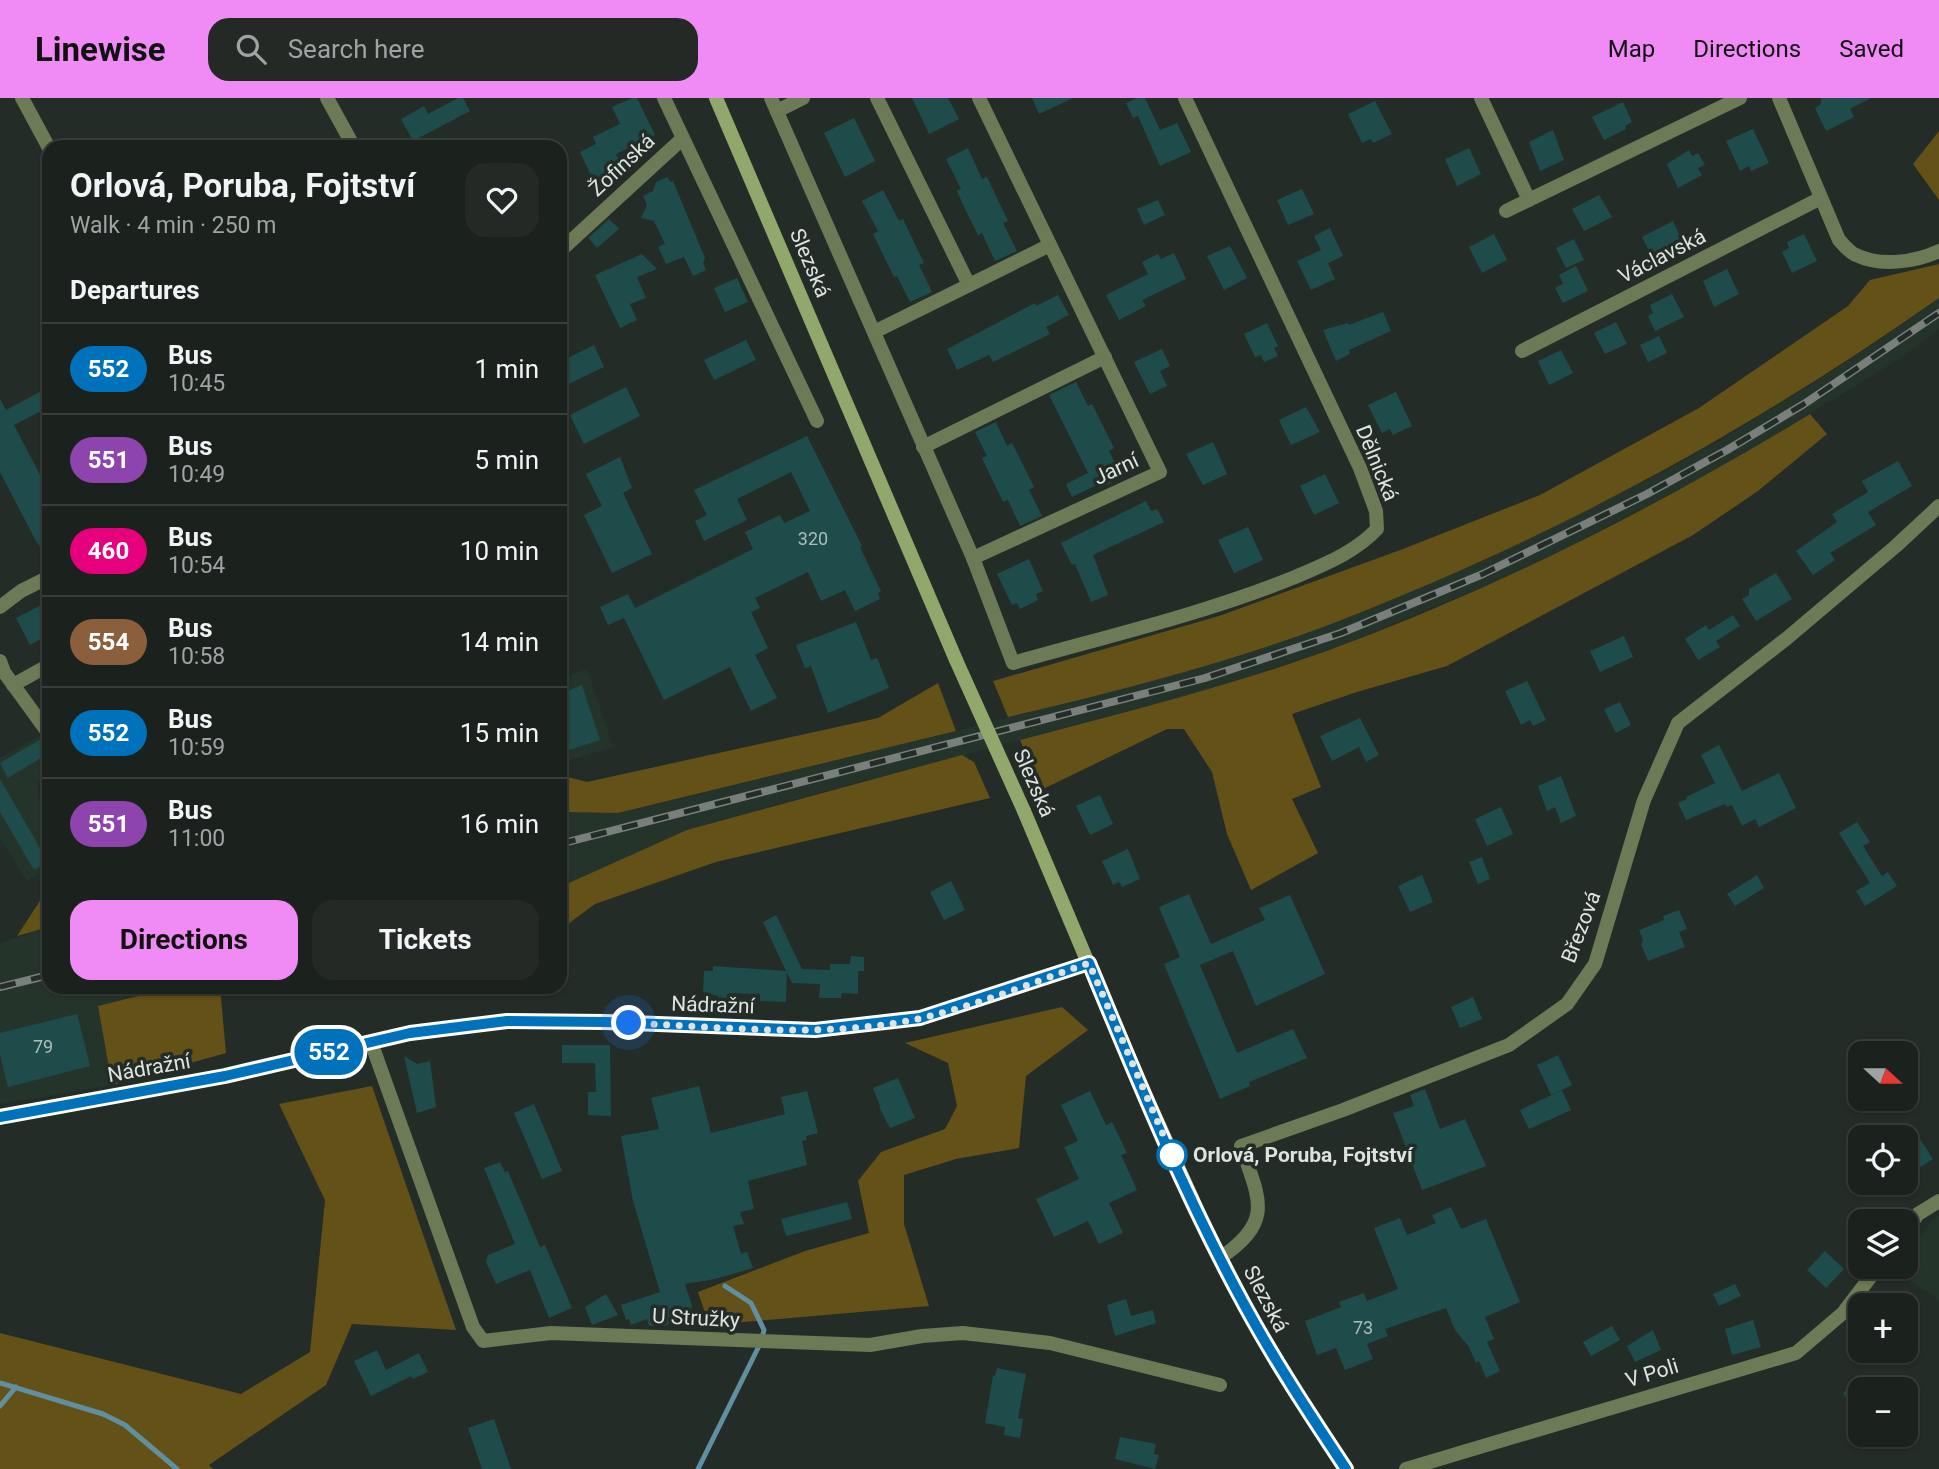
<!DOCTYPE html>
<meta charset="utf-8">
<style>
body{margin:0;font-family:Roboto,sans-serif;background:#242926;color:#f1f3f6;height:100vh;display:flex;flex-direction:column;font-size:26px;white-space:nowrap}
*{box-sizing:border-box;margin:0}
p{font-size:23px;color:#a0a3a4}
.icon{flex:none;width:38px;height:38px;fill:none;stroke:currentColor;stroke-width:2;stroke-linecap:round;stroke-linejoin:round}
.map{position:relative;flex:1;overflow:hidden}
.details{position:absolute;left:42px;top:42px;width:525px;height:854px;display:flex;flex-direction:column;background:#1b211d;border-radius:21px;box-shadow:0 2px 5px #0004,0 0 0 2px #393e3b}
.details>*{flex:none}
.badge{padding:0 14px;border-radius:23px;font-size:24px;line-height:46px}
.needle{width:46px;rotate:111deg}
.fabs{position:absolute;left:1848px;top:943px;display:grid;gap:14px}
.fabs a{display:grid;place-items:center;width:70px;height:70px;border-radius:14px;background:#1b211d;box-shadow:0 2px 5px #0004,0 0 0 2px #393e3b;font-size:35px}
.you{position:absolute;width:35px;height:35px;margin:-18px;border:5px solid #fff;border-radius:50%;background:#1a73e8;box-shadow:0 0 0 10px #1a73e833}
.map>.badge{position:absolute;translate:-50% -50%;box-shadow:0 0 0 4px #fff}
h2{padding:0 28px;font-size:26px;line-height:63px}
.round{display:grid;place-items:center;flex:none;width:74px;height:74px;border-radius:21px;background:#242926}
.summary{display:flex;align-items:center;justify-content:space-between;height:119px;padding:0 28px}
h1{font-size:33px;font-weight:700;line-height:52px}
.cta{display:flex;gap:14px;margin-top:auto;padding:14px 28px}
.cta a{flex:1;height:80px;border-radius:21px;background:#f08bf5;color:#111;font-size:28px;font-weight:700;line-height:80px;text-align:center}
.cta a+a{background:#242926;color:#f1f3f6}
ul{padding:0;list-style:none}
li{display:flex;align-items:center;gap:21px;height:91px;padding:0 28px;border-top:2px solid #393e3b}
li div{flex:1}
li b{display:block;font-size:26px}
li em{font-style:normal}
li .badge{min-width:77px;font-weight:700;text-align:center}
header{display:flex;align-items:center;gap:42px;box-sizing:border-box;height:98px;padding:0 35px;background:#f08bf5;color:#111}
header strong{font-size:33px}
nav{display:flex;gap:38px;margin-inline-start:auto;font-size:24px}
.search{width:490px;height:63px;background:#242926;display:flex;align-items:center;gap:18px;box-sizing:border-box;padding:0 24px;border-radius:21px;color:#a0a3a4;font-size:26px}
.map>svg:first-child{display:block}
.built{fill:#25342b}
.green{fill:#635117}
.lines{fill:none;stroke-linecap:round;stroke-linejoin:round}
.stream{stroke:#60909f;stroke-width:5}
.building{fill:#1e4c4a}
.street{stroke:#6c7a55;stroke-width:14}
.secondary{stroke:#92a76c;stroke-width:14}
.rail-casing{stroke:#79807c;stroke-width:8}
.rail{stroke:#242c27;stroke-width:5;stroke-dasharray:16;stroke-linecap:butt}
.secondary-bridge{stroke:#92a76c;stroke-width:14}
.line-casing{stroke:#fff;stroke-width:16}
.line{stroke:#0072bc;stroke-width:10}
.walk{stroke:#dde3df;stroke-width:7;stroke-dasharray:0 12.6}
.stop-dot{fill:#fff;stroke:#0072bc;stroke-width:3.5}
.labels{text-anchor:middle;stroke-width:7;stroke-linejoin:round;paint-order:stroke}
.number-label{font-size:18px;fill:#adbdba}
.street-label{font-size:21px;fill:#dde3df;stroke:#242c27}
.stop-label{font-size:21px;font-weight:bold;fill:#dde3df;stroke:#242c27;text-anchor:start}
</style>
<header>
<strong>Linewise</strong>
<div class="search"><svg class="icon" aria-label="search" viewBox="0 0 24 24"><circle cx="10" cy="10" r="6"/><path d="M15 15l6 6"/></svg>Search here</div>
<nav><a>Map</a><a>Directions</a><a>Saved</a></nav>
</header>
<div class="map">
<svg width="1939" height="1371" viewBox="0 0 1939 1371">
<rect width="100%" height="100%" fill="#242c27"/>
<!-- built -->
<g class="built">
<polygon points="1939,200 1939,231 1899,261 1733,363 1571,448 1487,487 1345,546 1208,592 767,709 560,789 560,714 619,715 956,633 1201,569 1337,523 1478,465 1641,385 1721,342 1797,295 1872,247"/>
<polygon points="587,571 613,649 560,665 560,582"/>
<polygon points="46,634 49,640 49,665 38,686 43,735 49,743 49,769 27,783 0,740 0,660"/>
<polygon points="49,829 49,889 175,889 98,909 112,987 0,1006 0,845"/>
<polygon points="1939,1117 1939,1202 1897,1174 1900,1169 1906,1169 1906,1161 1931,1123"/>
</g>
<!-- green -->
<g class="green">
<polygon points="1939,33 1939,102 1913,66"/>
<path d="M1939,166V200C1750,333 1555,439 1339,523C1232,564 1119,593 1008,619L993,583L1219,518L1403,451L1540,397L1699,310L1848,208L1870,182Z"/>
<path d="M1810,316L1827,336L1758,393L1693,437L1447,568L1357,594L1292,616L1321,689L1292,701L1318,755L1251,792L1227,736L1212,674L1184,631H1167L1041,692L1020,642C1129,613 1239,586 1345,546C1508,485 1662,406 1810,316Z"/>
<polygon points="938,585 956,633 618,715 560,714 560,677 587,684 878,620"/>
<polygon points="962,657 974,664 990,700 716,764 595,806 560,832 560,789 687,732"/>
<polygon points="49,789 49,829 17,838"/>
<polygon points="175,889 220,889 226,955 112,987 98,908"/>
<polygon points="1062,909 1088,932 1026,978 1019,1050 956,1061 904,1077 904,1126 929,1208 709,1227 698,1194 805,1153 869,1135 858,1083 881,1054 945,1031 957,1008 948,965 905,945"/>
<polygon points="372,988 456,1232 352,1226 326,1287 209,1367 213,1371 0,1371 0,1235 241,1296 310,1254 325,1102 279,1006"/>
</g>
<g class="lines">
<!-- stream -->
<g class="stream">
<polyline points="0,1285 103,1316 125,1327 177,1371"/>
<polyline points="0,1308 16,1289"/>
<polyline points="698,1371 761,1244 764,1232 751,1205 725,1188"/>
</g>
</g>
<!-- building -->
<g class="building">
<polygon points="458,0 463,0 470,13 413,43 401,21 424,8 428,16"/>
<polygon points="632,0 637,0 655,37 616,56 622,70 594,84 580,54 596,46 593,39 620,26 612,9"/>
<polygon points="912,0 948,0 959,21 929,36"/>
<polygon points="1032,0 1073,0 1039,16"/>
<polygon points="1137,0 1145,0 1160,32 1177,25 1191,54 1160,68 1138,18 1133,20 1126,5"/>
<polygon points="1821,0 1871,0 1850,11 1854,19 1826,33 1815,10 1821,6"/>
<polygon points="1375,3 1392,36 1373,45 1371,41 1362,45 1348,16"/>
<polygon points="1623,4 1632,24 1625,28 1626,31 1604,42 1592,19"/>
<polygon points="854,20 875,63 845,79 824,35"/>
<polygon points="1753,31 1769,65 1751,73 1749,68 1740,73 1726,43"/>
<polygon points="1553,32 1564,62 1540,73 1529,44"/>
<polygon points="968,50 982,81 987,79 1008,123 1003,125 1017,153 995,163 982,135 978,137 964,109 957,93 961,91 946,61"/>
<polygon points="1469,50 1481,76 1457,88 1445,61"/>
<polygon points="1689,52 1692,58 1698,55 1705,67 1698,70 1702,77 1678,90 1667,66"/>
<polygon points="667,79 671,84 673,83 705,160 703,165 706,172 693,178 684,159 666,166 658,149 665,146 654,123 641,120 647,107 643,98 653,93 656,84"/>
<polygon points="1302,91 1314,116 1288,127 1277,102"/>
<polygon points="883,92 899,123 903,121 924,165 919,167 932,194 910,204 897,178 894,179 873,136 878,133 862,103"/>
<polygon points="1599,97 1612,119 1584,133 1572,111"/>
<polygon points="1158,102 1165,117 1144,127 1137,111"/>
<polygon points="609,121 619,131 597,150 588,140"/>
<polygon points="1673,123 1683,145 1653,161 1642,139"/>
<polygon points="1330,130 1343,158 1328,165 1335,181 1311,192 1297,163 1321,152 1314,138"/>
<polygon points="1494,136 1507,162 1482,175 1469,149"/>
<polygon points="1804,136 1817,163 1792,175 1782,154 1789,150 1787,144"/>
<polygon points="1574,141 1584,162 1566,170 1556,150"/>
<polygon points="1230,148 1247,180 1224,192 1207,158"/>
<polygon points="1174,155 1186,181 1142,202 1146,208 1119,222 1106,197 1148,176 1142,164 1158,156 1161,161"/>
<polygon points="642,156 657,171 637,179 646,200 630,206 637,222 620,230 595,177"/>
<polygon points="1576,168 1588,193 1563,205 1555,190 1563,186 1559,177"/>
<polygon points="1727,171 1739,196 1714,209 1703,183"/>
<polygon points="737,180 748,204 725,214 714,190"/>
<polygon points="1672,196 1684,219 1655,233 1648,218 1653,215 1650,207"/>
<polygon points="1058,197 1069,217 1046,229 1050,236 993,264 989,257 957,272 947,251 1035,205 1036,208"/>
<polygon points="1383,214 1391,233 1349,252 1350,256 1336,263 1323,232 1348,225 1349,227"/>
<polygon points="1616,224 1627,246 1605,256 1594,235"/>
<polygon points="1267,225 1278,248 1274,250 1278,258 1264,264 1261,257 1255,259 1244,236"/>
<polygon points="1659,238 1667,255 1648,264 1640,247"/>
<polygon points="746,242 756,262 714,282 704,262"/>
<polygon points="594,247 604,269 560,290 560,264"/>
<polygon points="1162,251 1170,268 1160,273 1167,288 1150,296 1134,264"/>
<polygon points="1561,252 1573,275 1549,287 1538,263"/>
<polygon points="1076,284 1088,308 1092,306 1114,350 1109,353 1122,379 1101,390 1099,386 1072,399 1066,386 1088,375 1049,297"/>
<polygon points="49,289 49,309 14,327 49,394 49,462 36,443 0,374 0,301 6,312"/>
<polygon points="626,289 640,318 584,346 570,317"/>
<polygon points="1396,294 1412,328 1393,337 1390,331 1382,335 1368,307"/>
<polygon points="1306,309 1320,334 1291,347 1279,322"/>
<polygon points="996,324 1007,348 1012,345 1034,389 1029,392 1042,418 1020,428 1008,402 1003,404 982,360 987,358 975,334"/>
<polygon points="807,338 862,448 860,449 881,493 878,495 880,501 855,513 845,492 821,503 808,474 755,500 760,510 751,514 768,550 755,557 777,600 751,613 730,569 664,602 624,520 608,527 600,509 628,496 635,510 753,451 745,434 780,417 784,425 810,413 791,374 737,401 747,422 704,443 695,423 707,417 694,392"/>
<polygon points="1213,344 1227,376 1203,387 1186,356"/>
<polygon points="620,359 632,390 623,395 652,456 612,475 584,417 602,408 586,376"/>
<polygon points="1898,363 1912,388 1868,414 1876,427 1830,455 1835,462 1813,477 1796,453 1837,424 1832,416 1868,394 1862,383"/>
<polygon points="1325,376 1339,405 1314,417 1300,388"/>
<polygon points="1146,403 1151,413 1157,411 1164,424 1093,457 1108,497 1091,504 1075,466 1072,467 1061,445"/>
<polygon points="1248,429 1263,462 1234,475 1218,442"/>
<polygon points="1029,461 1043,493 1036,496 1038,502 1020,511 1017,505 1012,507 997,476"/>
<polygon points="1776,475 1792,501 1756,523 1742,501 1749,497 1749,491"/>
<polygon points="49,503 49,537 30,547 16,520"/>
<polygon points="1733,517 1740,528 1716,543 1720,549 1698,562 1685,541 1706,527 1709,532"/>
<polygon points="856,524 871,562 877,560 889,590 828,615 811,568 805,570 796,547"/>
<polygon points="1624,538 1633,559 1600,574 1590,553"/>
<polygon points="1527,583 1546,622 1533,628 1530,622 1521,627 1505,593"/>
<polygon points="582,587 600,642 560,655 560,598 568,597 567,593"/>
<polygon points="1620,604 1631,627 1616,635 1604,611"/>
<polygon points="1360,620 1379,657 1366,664 1359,649 1332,663 1320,638"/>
<polygon points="41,641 49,648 49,655 8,680 0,665"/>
<polygon points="1719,647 1742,693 1779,675 1796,710 1759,729 1755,721 1742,728 1732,707 1727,709 1725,706 1686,722 1678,705 1687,701 1686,699 1715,685 1701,657"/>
<polygon points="1561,678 1576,718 1561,725 1555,709 1547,713 1538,688"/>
<polygon points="0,681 48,764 34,772 0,714"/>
<polygon points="1100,697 1113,726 1090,737 1076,708"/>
<polygon points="1501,709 1513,736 1487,748 1475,721"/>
<polygon points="1857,724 1870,744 1863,748 1882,778 1888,774 1897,788 1865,808 1856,793 1870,785 1839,735"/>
<polygon points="1128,751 1140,781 1122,789 1119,784 1113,787 1102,763"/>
<polygon points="1482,759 1490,781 1478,786 1469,764"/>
<polygon points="1422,777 1433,804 1410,814 1398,788"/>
<polygon points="1757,777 1764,790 1735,808 1727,796"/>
<polygon points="951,783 965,812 944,822 930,794"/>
<polygon points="1189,796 1211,846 1265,822 1259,810 1290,797 1325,876 1256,908 1233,853 1200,867 1237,955 1293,931 1307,960 1249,984 1250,988 1220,1001 1164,866 1180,859 1159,809"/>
<polygon points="1679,812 1687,831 1679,834 1685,849 1648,863 1641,846 1643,842 1639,832 1664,822 1663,818"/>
<polygon points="776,817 802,871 830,872 830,866 850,866 851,858 864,859 864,873 858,873 858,896 842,895 841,900 819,900 820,886 792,885 787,874 786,904 760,903 760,896 730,895 723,910 718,898 703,894 704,873 713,873 713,868 786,873 763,824"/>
<polygon points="1473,899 1482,921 1460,930 1451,909"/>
<polygon points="77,916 90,968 8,989 0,956 0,935"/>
<polygon points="562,947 610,947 611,1018 588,1017 588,994 596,994 595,965 562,965"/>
<polygon points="1558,957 1572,987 1551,997 1537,967"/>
<polygon points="404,958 417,966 430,963 436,1009 417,1015"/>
<polygon points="898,980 915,1020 890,1030 879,1009 880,1008 873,990"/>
<polygon points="699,988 711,1035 785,1016 781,999 807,993 818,1035 806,1038 807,1042 802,1043 807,1067 748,1083 754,1111 740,1114 744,1126 733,1128 741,1156 747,1154 753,1170 715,1181 685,1186 692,1208 690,1217 664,1228 649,1228 647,1221 631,1227 629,1221 626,1222 621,1207 660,1194 633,1103 621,1038 659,1031 651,1000"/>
<polygon points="1425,991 1440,1031 1465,1021 1486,1068 1422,1092 1393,1015 1414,1008 1410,997"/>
<polygon points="1562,992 1571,1012 1529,1031 1520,1012"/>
<polygon points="1090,993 1106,1027 1112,1024 1127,1055 1121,1057 1137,1092 1109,1105 1123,1135 1099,1146 1088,1123 1054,1139 1036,1101 1079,1081 1064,1049 1078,1043 1061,1007"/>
<polygon points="534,1006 562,1073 542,1081 514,1015"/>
<polygon points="1918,1038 1933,1061 1906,1078 1906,1045"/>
<polygon points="500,1064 505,1074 508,1073 540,1149 545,1147 572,1210 549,1220 530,1172 496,1186 486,1164 488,1157 515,1146 484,1070"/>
<polygon points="847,1104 852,1121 786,1138 781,1121"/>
<polygon points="1451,1109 1461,1131 1486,1121 1520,1204 1485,1219 1494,1241 1487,1244 1500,1273 1486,1280 1479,1263 1476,1265 1469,1249 1455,1232 1446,1210 1385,1231 1388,1238 1367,1246 1373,1261 1345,1272 1336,1250 1317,1257 1305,1223 1341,1209 1339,1204 1364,1195 1367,1203 1398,1191 1374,1130 1400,1120 1407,1137 1436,1125 1432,1117"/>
<polygon points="1825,1153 1844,1171 1826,1190 1807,1172"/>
<polygon points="1735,1186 1741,1198 1719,1208 1713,1196"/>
<polygon points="606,1196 618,1217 592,1227 585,1209"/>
<polygon points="1126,1201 1131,1218 1153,1212 1156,1225 1115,1238 1107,1207"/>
<polygon points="1753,1222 1761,1249 1732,1257 1725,1231"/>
<polygon points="1612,1228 1620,1242 1591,1258 1583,1244"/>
<polygon points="1653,1232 1661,1252 1635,1264 1627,1248"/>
<polygon points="377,1252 386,1272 419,1255 428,1274 413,1281 411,1278 371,1298 354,1263"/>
<polygon points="997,1270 1026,1276 1018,1320 1023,1321 1020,1340 1004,1337 1005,1329 985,1325 993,1278 995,1278"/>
<polygon points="1860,1282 1860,1322 1843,1295"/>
<polygon points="494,1321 511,1371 482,1371 468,1330"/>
<polygon points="1120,1339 1156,1346 1154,1356 1159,1357 1155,1371 1115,1361"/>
</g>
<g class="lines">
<!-- street -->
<g class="street">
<polyline points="22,0 49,50"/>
<polyline points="327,0 354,49"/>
<polyline points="664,0 817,323"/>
<path d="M771,0L973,460L1013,565C1108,538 1204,516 1295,479C1325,466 1354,455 1377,431L1376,413L1360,370L1185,0"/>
<polyline points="877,0 969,187"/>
<polyline points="1481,0 1529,102"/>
<path d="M1779,0L1839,142C1844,147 1849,154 1856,157C1881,169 1915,164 1939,153"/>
<polyline points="777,13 803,0"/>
<polyline points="1506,113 1740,0"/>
<polyline points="560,153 682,41"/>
<polyline points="874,234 1050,147"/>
<polyline points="1522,253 1821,100"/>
<polyline points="923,349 1105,259"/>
<polyline points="973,460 1160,374 979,0"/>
<polyline points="0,509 21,493 49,479"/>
<polyline points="0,563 4,574 49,636"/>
<polyline points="13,587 49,567"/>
<polyline points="371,944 473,1229 483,1243 551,1235 870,1247 922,1238 963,1235 1050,1245 1220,1287"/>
<polyline points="1906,1133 1918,1116 1939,1103"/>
<path d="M1220,1160C1275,1123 1259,1101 1241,1048L1343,1012L1509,947L1567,906L1595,866L1644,702L1678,625L1786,541L1896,448L1939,408"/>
<polyline points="1406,1371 1796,1255 1843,1215 1878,1169"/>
</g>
<!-- secondary -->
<g class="secondary">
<polyline points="716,0 956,562"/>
<polyline points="1024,713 1121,943 1205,1129 1245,1207 1276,1263 1346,1371"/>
<polyline points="0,1019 225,978 409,935 507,923 605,924 815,932 920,920 1089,865"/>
</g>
<defs>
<g id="rail">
<polyline points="560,746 1205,580 1341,535 1483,476 1647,396 1727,352 1804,306 1939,215"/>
<polyline points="0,889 49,877"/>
</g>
</defs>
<!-- rail casing -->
<use href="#rail" class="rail-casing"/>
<!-- rail -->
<use href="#rail" class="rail"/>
<!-- secondary-bridge -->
<polyline class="secondary-bridge" points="956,562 1024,713"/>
</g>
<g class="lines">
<defs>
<path id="line" d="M0,1019L225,978L410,935L507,923L605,924L815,932L920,920L1089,865C1137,981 1185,1098 1245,1208C1276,1265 1311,1318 1346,1371"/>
</defs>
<!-- line casing -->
<use href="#line" class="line-casing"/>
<!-- line -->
<use href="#line" class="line"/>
<!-- walk -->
<path class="walk" d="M629,925C726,929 827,941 922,920C978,907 1034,884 1089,865L1172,1057"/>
</g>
<!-- markers -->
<circle class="stop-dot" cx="1172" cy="1057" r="14"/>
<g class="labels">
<!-- number labels -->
<g class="number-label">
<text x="813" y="447">320</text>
<text x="43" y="955">79</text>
<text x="1363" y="1236">73</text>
</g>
<!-- street labels -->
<g class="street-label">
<text transform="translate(622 67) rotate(-43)" y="7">Žofinská</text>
<text transform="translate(1662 158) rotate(-27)" y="7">Václavská</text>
<text transform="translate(810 165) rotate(67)" y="7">Slezská</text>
<text transform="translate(1377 365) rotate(68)" y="7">Dělnická</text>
<text transform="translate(1116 371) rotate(-25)" y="7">Jarní</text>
<text transform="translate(1034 685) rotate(66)" y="7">Slezská</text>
<text transform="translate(1581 829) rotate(-69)" y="7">Březová</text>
<text transform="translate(713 907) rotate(2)" y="7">Nádražní</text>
<text transform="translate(149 970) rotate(-10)" y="7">Nádražní</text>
<text transform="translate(1266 1201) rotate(62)" y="7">Slezská</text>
<text transform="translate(696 1220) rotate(3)" y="7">U Stružky</text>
<text transform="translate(1652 1275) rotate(-17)" y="7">V Poli</text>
</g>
<!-- stop labels -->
<g class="stop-label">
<text x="1193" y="1064">Orlová, Poruba, Fojtství</text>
</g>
</g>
</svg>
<div class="fabs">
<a><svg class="needle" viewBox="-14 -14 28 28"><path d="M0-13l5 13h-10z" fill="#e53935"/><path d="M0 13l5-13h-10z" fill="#a0a3a4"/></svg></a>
<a><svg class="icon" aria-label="locate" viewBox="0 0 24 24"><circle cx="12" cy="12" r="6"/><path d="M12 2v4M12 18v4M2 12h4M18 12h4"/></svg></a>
<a><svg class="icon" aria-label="layers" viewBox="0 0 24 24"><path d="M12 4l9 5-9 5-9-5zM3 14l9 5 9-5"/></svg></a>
<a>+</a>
<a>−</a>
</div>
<div class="you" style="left:629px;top:925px"></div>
<b class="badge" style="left:329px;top:954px;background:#0072bc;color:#fff">552</b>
<section class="details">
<div class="summary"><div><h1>Orlová, Poruba, Fojtství</h1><p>Walk · 4 min · 250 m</p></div><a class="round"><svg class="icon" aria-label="heart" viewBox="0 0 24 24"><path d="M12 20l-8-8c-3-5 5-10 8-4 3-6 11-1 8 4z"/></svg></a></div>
<h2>Departures</h2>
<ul>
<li><span class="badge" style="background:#0072bc;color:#fff">552</span><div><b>Bus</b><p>10:45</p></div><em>1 min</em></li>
<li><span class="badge" style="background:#8e44ad;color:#fff">551</span><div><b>Bus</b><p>10:49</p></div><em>5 min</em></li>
<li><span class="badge" style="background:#e6007e;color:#fff">460</span><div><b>Bus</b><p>10:54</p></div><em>10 min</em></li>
<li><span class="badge" style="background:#8b5e3c;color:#fff">554</span><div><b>Bus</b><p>10:58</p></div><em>14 min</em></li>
<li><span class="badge" style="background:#0072bc;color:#fff">552</span><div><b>Bus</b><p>10:59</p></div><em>15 min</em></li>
<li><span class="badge" style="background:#8e44ad;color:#fff">551</span><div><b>Bus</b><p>11:00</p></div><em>16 min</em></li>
</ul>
<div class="cta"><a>Directions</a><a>Tickets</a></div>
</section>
</div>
